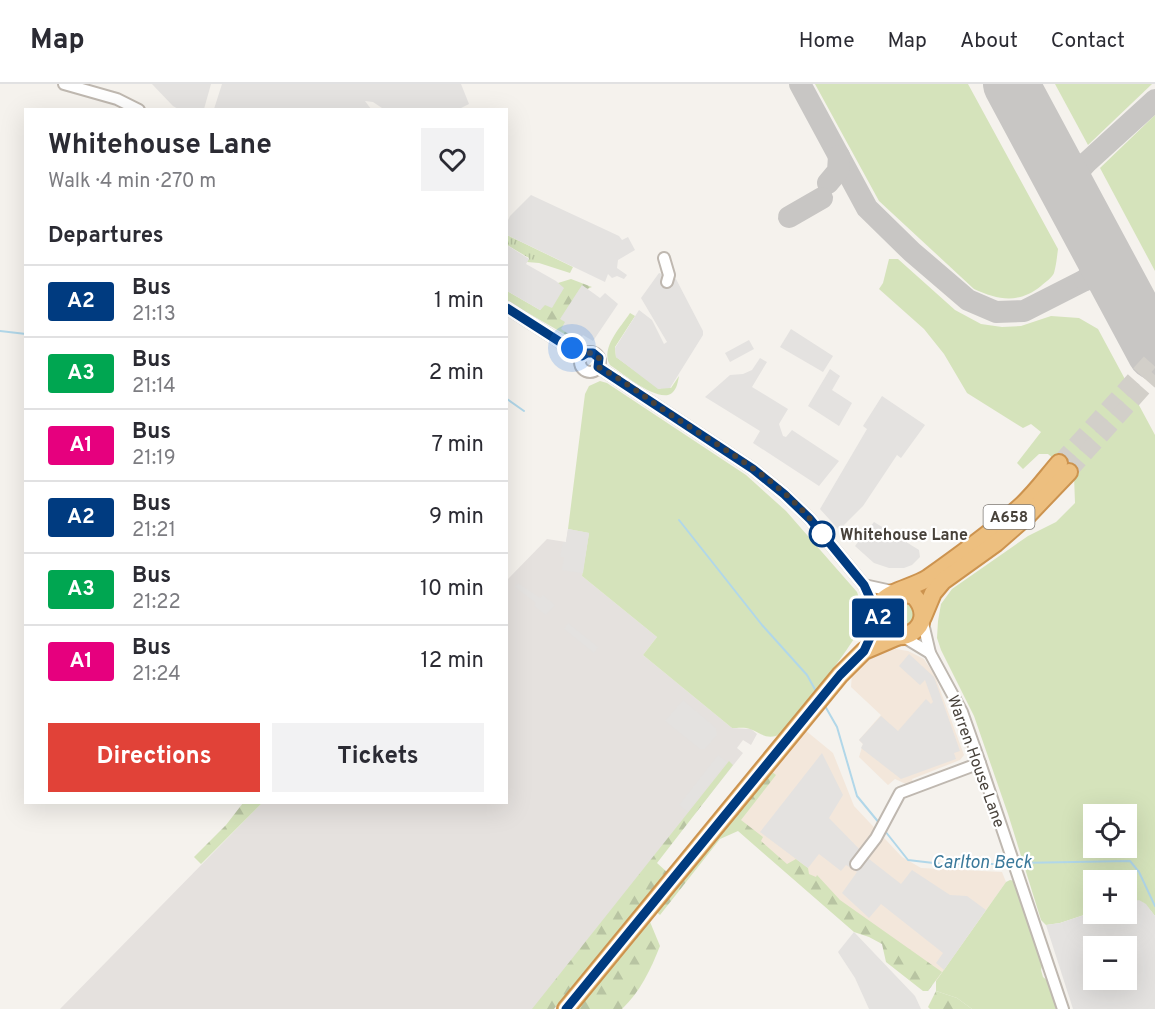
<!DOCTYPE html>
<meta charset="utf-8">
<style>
body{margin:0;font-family:Overpass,sans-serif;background:#f2f2f3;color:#2b2b33;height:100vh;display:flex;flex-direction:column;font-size:22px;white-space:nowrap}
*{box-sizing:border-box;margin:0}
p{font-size:20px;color:#7c7c81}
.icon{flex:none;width:33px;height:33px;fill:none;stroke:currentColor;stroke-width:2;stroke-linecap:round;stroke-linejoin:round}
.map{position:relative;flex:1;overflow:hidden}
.drawer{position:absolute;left:24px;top:24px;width:484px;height:696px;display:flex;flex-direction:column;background:#fff;border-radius:0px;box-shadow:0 6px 24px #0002}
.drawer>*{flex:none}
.badge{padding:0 12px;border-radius:4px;font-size:21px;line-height:39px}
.controls{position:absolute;left:1083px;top:720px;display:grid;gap:12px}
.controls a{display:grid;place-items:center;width:54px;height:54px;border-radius:0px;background:#fff;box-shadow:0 6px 24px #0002;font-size:30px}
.you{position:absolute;width:30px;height:30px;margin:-15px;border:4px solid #fff;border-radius:50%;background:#1a73e8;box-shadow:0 0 0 9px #1a73e833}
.map>.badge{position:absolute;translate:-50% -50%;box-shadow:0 0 0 3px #fff}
h2{padding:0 24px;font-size:22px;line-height:54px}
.round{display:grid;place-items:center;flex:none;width:63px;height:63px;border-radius:0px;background:#f2f2f3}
.summary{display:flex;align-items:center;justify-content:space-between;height:102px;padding:0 24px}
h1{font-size:28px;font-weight:700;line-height:45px}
.primary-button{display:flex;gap:12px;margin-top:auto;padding:12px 24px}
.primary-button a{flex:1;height:69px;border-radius:0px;background:#e14238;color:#fff;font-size:24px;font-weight:700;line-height:69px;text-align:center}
.primary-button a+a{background:#f2f2f3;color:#2b2b33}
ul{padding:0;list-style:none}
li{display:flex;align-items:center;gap:18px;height:72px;padding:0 24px;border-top:2px solid #e1e1e2}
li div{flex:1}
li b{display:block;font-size:22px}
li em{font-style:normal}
li .badge{min-width:66px;font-weight:700;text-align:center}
header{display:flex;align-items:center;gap:36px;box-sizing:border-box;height:84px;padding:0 30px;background:#fff;border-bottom:2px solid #e1e1e2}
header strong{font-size:28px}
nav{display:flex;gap:33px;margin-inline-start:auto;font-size:21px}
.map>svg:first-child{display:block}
.commercial{fill:#f3e7db}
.industrial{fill:#e5e1de}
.grass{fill:#d5e3bb;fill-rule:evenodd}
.forest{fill:url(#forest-firs)}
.park{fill:url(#park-tufts)}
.parking{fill:#e4e2e0;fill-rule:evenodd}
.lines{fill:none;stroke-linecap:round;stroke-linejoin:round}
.stream{stroke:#b1d7e9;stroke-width:2}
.taxiway{stroke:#c8c6c4;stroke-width:22}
.runway{stroke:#c8c6c4;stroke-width:56}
.highway-tunnel{stroke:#d2cfc9;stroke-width:16;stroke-dasharray:16 8;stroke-linecap:butt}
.minor-casing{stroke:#bfb8b0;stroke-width:14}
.highway-casing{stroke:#cc934f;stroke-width:20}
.minor{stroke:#fff;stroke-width:10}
.highway{stroke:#edbf7f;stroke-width:16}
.line-casing{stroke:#fff;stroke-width:14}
.line{stroke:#003b80;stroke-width:9}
.walk{stroke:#48423b;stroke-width:6;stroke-dasharray:0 10.8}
.stop-dot{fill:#fff;stroke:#003b80;stroke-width:3}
.labels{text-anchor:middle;stroke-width:4.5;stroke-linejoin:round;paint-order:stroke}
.shield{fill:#fff;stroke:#7f7b76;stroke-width:1.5}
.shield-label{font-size:15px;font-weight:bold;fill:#48423b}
.stop-label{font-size:16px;font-weight:bold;fill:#48423b;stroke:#fff;text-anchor:start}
.street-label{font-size:16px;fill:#48423b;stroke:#fff}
.water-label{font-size:18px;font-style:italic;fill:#3b799a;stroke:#fff}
</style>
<header>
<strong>Map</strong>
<nav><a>Home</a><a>Map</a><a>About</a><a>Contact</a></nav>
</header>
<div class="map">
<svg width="1155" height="925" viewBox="0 0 1155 925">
<defs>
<pattern id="forest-firs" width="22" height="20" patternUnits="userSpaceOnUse" patternTransform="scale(1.5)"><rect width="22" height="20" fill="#d5e3bb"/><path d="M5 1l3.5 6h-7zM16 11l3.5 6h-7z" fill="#b8c4a2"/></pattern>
<pattern id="park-tufts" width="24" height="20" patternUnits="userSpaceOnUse" patternTransform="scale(1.5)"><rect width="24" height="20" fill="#d5e3bb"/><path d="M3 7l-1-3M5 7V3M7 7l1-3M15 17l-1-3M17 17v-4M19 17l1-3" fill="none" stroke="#b8c4a2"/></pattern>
</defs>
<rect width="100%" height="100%" fill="#f5f2ed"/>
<!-- commercial -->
<g class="commercial">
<polygon points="896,565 908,567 924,575 935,592 964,671 960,676 912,695 913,698 906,700 895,695 888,701 859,673 863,660 859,656 881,631 851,603 852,590 867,575 877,569"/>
<polygon points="805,646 833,669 854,722 902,773 921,784 1002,788 1006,798 936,897 728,738"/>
</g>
<!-- industrial -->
<polygon class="industrial" points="568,445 589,449 582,492 657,553 643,571 732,644 751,645 757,650 751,661 743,656 737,664 743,669 539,925 60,925 262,719 507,718 507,496 547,455 566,458"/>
<!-- grass -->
<g class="grass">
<path d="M815,0H968L1058,165C1057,173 1056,182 1054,189C1052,194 1045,198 1041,202C1019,220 998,216 974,205L879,117Z"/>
<polygon points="1055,0 1152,0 1088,61"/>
<polygon points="1155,31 1155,187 1100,84"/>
<path d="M889,175H898L955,226L981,240L1002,243L1021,242L1051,232L1079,234L1098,245L1155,351V832C1147,821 1139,813 1127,817L1126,796H1094L1093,828L1060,839L1046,841L1041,836L1008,730L974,632L941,566L937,554L938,537L941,520L952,505L1028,452L1056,438L1075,419L1074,392L1048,370H1039L1023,385L1017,379L1041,348L1031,340L1023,344L967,309L944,270L924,245L879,205L883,199ZM1094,730H1126V764H1094Z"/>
<path d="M630,229L635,232L615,263L616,273L660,305L664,300L671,304L679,292C678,297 677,305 672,309C659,320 622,289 610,281C600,264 621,243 630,229Z"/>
<path d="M600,297L607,299L746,391L786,427L857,508C861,519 864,531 860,544C856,557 786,649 776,652C764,655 759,648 750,645C746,643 737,644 732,644L643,571L657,553L582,492L589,449L568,445L585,310L589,302Z"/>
<path d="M897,515L907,517L917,531L908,546L887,542C885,527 884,523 897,515Z"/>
<polygon points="1010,796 1015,797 1043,878 1041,886 1043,893 1048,897 1056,925 972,925 957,914 936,907 936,897 1006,798"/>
</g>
<!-- forest -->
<g class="forest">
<polygon points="571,195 592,203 587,205 582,202 565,238 579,257 581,257 580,259 507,217 507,207 540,226 545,220 552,223 558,199"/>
<polygon points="729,677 733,681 657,779 667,788 554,925 532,925"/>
<polygon points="771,687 776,691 741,736 763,753 761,757 787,780 796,775 808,784 809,790 816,793 817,791 840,816 942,888 928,907 923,907 886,878 882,860 869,853 854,848 738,747 720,755 660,831 655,827"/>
<polygon points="243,719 262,719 201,780 194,773 226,741"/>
<path d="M648,833L660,862C651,885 640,908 622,925H578Z"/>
<polygon points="936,907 957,914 972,925 930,925 928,923"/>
</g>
<!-- park -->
<polygon class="park" points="507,151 573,183 570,189 539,179 527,178 529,174 507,161"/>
<!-- parking -->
<g class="parking">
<polygon points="152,0 211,0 204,25 180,26 173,22"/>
<polygon points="222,0 461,0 469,20 459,25 385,26 373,18 365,17 371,25 214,25"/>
<polygon points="531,111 619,152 622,156 628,153 635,166 618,176 617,184 627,191 624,195 617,192 612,194 608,190 605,198 507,151 507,138 510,132"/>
<polygon points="507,161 529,175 526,180 556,197 564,204 552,224 545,221 540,226 507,207"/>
<polygon points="659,189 676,195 703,247 703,251 670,304 658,305 616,273 615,264 639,226 652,236 664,260 667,258 641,214"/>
<polygon points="582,201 600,214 605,209 618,220 593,257 583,251 579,257 561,245 565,238 560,235"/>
<polygon points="791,245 833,272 823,288 780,263"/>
<polygon points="749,256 754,265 730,278 725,269"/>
<polygon points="760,274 767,278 752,303 788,325 779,340 783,352 786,353 792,346 839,377 819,402 753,359 760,347 705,313 730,291 743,290 752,286"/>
<polygon points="830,285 840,292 832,306 852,319 839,342 808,322"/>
<polygon points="882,312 925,341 901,374 897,371 863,422 839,446 820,425 867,345 863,342"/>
<polygon points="874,438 919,466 920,473 912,481 904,484 889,484 874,479 855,462"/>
<polygon points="568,445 589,449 583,489 562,486 564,473 560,473 563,458 566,458"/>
<polygon points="518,499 540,514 543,511 555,521 546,531 534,522 536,519 515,503"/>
<polygon points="568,539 598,563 594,569 564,545"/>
<polygon points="909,570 934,593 960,667 954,669 956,675 901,695 861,664 863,660 859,656 881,632 898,647 926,615 931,620 933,618 925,596 920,601 899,582"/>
<polygon points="683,616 716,644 717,651 705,665 700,665 665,637"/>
<polygon points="822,669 843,711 829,734 869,775 901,800 912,786 950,811 967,812 986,826 944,886 936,879 943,869 881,820 869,834 842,809 857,788 846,781 841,787 819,770 808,784 760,748"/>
<polygon points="718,671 727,678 688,728 679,721"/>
<path d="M1132,815L1134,818L1139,816L1146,820L1155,832V925H1073L1046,841L1060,839L1093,828L1126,830L1127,817ZM1094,862H1126V896H1094Z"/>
<polygon points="854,848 915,912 921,925 869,925 855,894 838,868"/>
</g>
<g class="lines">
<!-- stream -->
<g class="stream">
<polyline points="0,247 26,250"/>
<polyline points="507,315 524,327"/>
<polyline points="679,436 762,541 807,591 817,609"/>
<polyline points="825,622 837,643 857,712 880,740"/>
<polyline points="885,747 908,776 942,780 1009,780"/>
<polyline points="1018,779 1130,777 1139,788 1155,822"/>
</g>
<!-- taxiway -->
<g class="taxiway">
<polyline points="800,0 867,124 912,168 968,216 996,228 1024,227 1085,196"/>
<path d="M1041,56C1055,75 1060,86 1085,80C1069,99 1072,106 1079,128"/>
<polyline points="1085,80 1155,16"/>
<polyline points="828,99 838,87 839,72"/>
<polyline points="789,133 822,114"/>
<path d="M1097,160C1101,176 1097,185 1085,196C1103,191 1113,196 1124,210"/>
</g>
<!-- runway -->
<polyline class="runway" points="1011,0 1155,268"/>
<!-- highway-tunnel -->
<g class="highway-tunnel">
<polyline points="1059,379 1155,272"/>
<polyline points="1069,388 1155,291"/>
</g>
<defs>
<g id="minor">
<polyline points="64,0 117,15 139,26"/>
<polyline points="664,174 669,191 667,198"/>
<polyline points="507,224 582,272"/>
<circle cx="590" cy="278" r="10"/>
<polyline points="598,283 753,385 784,410 810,435 864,501 878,531"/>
<polyline points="864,501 896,508"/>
<polyline points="922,535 930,569 962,628 980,679 1063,925"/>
<polyline points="902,552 930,569"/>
<polyline points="856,780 876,754 900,709 980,679"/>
</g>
<g id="highway">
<path d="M899,508L914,512C942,542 893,570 880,538C877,531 879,522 883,516C891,507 916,502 928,494C959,472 991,449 1019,424C1034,411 1046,394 1059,379"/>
<polyline points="923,533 933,509 943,497 996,459 1028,431 1069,388"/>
<polyline points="566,925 840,591 864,567 899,552"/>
</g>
</defs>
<!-- minor casing -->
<use href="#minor" class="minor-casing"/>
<!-- highway casing -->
<use href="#highway" class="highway-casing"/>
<!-- minor -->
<use href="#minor" class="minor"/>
<!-- highway -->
<use href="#highway" class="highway"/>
</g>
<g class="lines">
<defs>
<polyline id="line" points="507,224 582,272 587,269 593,269 599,274 598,283 753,385 784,410 810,435 864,501 879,534 864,567 840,591 566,925"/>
</defs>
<!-- line casing -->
<use href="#line" class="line-casing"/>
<!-- line -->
<use href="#line" class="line"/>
<!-- walk -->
<path class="walk" d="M572,264L582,272L587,269H593L599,274L598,283C624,296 647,315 671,331C723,365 785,398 822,450"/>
</g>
<!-- markers -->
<circle class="stop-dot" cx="822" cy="450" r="12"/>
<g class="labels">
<!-- shield labels -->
<rect class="shield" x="983.5" y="421" width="51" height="24" rx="4.5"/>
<g class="shield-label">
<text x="1009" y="438">A658</text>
</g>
<!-- stop labels -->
<g class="stop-label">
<text x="840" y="456">Whitehouse Lane</text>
</g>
<!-- street labels -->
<g class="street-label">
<text transform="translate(977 677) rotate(70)" y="6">Warren House Lane</text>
</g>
<!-- water labels -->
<g class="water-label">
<text x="982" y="784">Carlton Beck</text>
</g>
</g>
</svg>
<div class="controls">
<a><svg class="icon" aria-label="locate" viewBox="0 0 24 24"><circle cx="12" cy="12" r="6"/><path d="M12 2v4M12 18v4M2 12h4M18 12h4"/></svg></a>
<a>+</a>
<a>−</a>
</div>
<div class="you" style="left:572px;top:264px"></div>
<b class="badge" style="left:878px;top:534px;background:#003b80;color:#fff">A2</b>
<section class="drawer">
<div class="summary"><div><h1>Whitehouse Lane</h1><p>Walk · 4 min · 270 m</p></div><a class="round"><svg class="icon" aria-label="heart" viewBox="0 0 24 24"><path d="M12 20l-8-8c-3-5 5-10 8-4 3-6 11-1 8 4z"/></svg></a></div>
<h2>Departures</h2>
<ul>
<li><span class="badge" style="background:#003b80;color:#fff">A2</span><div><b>Bus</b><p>21:13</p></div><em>1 min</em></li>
<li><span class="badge" style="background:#00a651;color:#fff">A3</span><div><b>Bus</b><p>21:14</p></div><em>2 min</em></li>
<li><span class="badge" style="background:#e6007e;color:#fff">A1</span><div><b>Bus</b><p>21:19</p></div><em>7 min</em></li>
<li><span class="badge" style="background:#003b80;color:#fff">A2</span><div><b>Bus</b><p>21:21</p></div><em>9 min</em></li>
<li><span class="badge" style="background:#00a651;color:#fff">A3</span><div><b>Bus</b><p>21:22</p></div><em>10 min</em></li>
<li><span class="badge" style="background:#e6007e;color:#fff">A1</span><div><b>Bus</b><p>21:24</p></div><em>12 min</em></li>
</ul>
<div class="primary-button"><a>Directions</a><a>Tickets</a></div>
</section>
</div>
